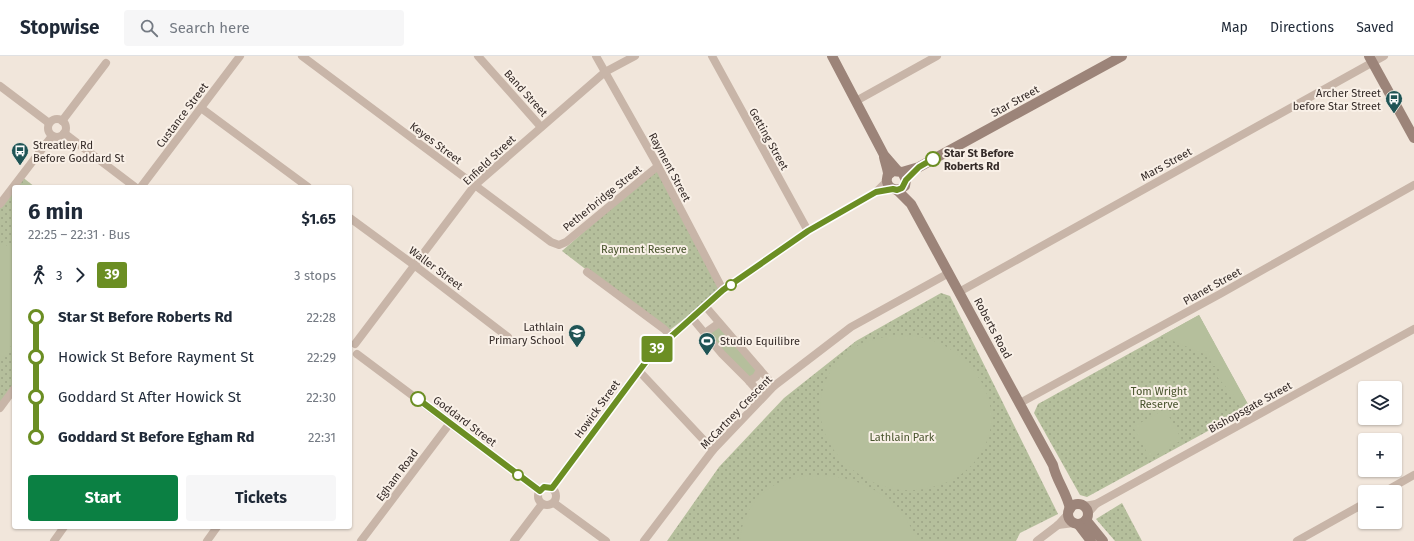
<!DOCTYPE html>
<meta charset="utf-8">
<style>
body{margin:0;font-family:"Fira Sans",sans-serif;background:#f6f6f7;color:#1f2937;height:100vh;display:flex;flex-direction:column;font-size:15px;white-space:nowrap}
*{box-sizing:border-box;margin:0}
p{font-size:13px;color:#747a83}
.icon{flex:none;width:22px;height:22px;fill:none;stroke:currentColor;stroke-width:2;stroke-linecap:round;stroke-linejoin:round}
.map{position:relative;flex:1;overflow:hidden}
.side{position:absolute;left:12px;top:129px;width:340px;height:344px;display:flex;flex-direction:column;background:#fff;border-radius:4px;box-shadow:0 1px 3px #0004}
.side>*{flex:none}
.badge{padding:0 8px;border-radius:3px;font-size:14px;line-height:26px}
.buttons{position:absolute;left:1358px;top:325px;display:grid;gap:8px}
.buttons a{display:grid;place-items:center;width:44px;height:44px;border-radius:4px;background:#fff;box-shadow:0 1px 3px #0004;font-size:20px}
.map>.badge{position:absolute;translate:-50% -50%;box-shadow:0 0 0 2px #fff}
.legs{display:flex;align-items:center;gap:6px;height:44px;padding:0 16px;font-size:13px}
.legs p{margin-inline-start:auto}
.overview{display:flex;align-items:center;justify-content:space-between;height:68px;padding:0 16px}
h1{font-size:22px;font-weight:700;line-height:30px}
.action{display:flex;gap:8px;margin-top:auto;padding:8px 16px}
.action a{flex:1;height:46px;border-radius:4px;background:#0b8043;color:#fff;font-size:16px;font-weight:700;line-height:46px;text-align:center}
.action a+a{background:#f6f6f7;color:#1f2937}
ul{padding:0 16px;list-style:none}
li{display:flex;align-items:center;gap:14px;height:40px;font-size:15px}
li i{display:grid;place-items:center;width:6px;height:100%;margin:0 5px;background:currentColor}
li i::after{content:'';width:10px;height:10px;margin:-5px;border:3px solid;border-radius:50%;background:#fff}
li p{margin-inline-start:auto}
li:first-child i{background:linear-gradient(#0000 50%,currentColor 0)}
li:last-child i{background:linear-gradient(currentColor 50%,#0000 0)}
header{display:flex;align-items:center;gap:24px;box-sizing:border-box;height:56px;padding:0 20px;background:#fff;border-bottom:1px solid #e0e1e3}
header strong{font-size:19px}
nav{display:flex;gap:22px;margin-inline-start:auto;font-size:14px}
.search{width:280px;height:36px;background:#f6f6f7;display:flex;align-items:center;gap:10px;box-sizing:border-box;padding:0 14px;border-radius:4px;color:#747a83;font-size:15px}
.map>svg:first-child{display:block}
.grass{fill:url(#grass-dots)}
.garden{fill:#b5bf9c}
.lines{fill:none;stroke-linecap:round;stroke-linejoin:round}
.street{stroke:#c8b5a8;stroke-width:8}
.secondary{stroke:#9c8479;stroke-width:10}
.line-1-casing{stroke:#fff;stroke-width:9}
.line-1{stroke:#6b8e23;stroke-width:6}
.stop-1-dot{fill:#fff;stroke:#6b8e23;stroke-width:2}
.labels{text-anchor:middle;stroke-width:4;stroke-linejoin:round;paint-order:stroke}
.street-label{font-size:11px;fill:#352b28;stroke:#f9f0e7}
.poi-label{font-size:11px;fill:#352b28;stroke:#f9f0e7;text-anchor:end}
.stop-label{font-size:11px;font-weight:bold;fill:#352b28;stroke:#f9f0e7;text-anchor:start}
.park-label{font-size:11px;fill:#47532c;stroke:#f9f0e7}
</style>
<header>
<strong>Stopwise</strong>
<div class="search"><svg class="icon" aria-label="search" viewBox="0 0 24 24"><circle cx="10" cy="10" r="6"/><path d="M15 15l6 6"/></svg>Search here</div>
<nav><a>Map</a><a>Directions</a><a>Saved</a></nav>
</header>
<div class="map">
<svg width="1414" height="485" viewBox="0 0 1414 485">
<defs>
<pattern id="grass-dots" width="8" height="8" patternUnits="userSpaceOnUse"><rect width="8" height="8" fill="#b5bf9c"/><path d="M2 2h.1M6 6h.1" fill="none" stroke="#9ca486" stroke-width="1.8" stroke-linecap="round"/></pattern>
</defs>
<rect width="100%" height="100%" fill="#f1e6db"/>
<!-- grass -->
<g class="grass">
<polygon points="658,110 723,234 667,276 562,195"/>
<polygon points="21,120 35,131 14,131 14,333 0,352 0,148"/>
<polygon points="941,237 950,240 1058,458 1020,477 1016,485 667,485 719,411 784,342 856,285"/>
<polygon points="1199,259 1250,352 1087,441 1080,439 1034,357 1038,348"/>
<polygon points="1122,447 1142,485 1115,485 1096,463"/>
</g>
<!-- garden -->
<g class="garden">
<polygon points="2,186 14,195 14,286 1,304 0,303 0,189"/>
<polygon points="1199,259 1250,352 1242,356 1234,340 1218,322 1217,318 1220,313 1216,310 1213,310 1209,300 1161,280"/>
<polygon points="719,267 760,314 749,325 705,277"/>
<path d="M892,279C912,278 933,282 950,293C988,318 1007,366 976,404C967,416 952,426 936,430C921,435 901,436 886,431C844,418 810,378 823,333C826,322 831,313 839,304C846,297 856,289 866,286C874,283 884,281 892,279Z"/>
<polygon points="1165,353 1182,384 1150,402 1133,371"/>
<path d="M807,419C815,419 822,419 829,420C868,423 904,447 917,485H740C742,456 759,433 786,424C793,421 800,421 807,419Z"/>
</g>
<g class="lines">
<!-- street -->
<g class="street">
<polyline points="302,0 551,186 559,189 566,186 658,110"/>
<polyline points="478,0 541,71"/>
<polyline points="596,0 658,110 723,234"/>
<polyline points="712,0 808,175"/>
<polyline points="0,30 49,67"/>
<polyline points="856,45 937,0"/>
<polyline points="201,52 308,131"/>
<circle cx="57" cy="72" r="9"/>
<polyline points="62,65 106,7"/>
<polyline points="64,77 135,131"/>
<polyline points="141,131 240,0"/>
<polyline points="0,148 52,80"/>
<polyline points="350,162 414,209 508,281"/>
<polyline points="587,216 664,273 671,280"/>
<polyline points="959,236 1384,0"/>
<polyline points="706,251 774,330"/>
<polyline points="692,262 722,298 749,325 763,341"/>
<polyline points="705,277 719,267"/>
<polyline points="355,288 475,129 605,16 635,0"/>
<polyline points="357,298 540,435"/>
<polyline points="639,315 713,394"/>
<polyline points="749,325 756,321 760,314"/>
<polyline points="1020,347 1220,238 1414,129"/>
<polyline points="0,352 14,333"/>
<circle cx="547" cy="440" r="9"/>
<polyline points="552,432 629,328 658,292 723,234 808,175 876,136 887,125"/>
<polyline points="1384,436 1414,419"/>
<polyline points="554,447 606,485"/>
<polyline points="1084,450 1096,448 1414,273"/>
<polyline points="1088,457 1096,448"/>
<polyline points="1058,469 1074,467"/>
<polyline points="54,485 64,471"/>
<polyline points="207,485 217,471"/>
<polyline points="361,485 450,367"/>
<polyline points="514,485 542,448"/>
<polyline points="644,485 713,394 774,330 851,271 949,217"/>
<polyline points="1037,485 1058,469 1069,457"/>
<polyline points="1297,485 1365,447"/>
</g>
<!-- secondary -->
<g class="secondary">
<polyline points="832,0 884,99 897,114"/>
<polyline points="1369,0 1414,82"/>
<path d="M884,101C885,106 887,111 888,117C888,120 886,123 887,126C889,135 899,135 905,130L906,124L902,116L893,115L888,119"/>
<polyline points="902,116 919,111 1122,0"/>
<path d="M897,134L911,148L1053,409C1056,424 1067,437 1070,453"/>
<circle cx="1078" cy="458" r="10"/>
<polyline points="1086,464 1103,485"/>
<polyline points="1078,468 1091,485"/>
</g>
</g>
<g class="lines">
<defs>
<polyline id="line-1" points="418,343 540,435 544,431 552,432 648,303 665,286 723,234 808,175 876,136 893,133 897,134 902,132 906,124 919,111 933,103"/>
</defs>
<!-- line-1 casing -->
<use href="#line-1" class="line-1-casing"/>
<!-- line-1 -->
<use href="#line-1" class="line-1"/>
</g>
<!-- icons -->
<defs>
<symbol id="bus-pin" viewBox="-11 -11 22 30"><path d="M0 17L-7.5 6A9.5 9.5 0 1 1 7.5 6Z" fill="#1f5455" stroke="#f9f0e7"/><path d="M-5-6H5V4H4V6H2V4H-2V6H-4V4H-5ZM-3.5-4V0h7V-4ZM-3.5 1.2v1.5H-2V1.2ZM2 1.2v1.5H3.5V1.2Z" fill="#fff"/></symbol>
<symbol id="school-pin" viewBox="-11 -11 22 30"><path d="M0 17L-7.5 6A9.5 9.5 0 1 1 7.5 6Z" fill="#1f5455" stroke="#f9f0e7"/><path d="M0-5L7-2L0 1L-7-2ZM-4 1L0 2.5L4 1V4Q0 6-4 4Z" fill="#fff"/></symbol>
<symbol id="stadium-pin" viewBox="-11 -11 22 30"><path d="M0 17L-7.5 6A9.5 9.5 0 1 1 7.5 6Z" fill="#1f5455" stroke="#f9f0e7"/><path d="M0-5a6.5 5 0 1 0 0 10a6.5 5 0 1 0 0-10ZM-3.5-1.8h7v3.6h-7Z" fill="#fff"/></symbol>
</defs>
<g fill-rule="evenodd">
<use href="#bus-pin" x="1384" y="33" width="20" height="27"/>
<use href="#bus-pin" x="10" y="85" width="20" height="27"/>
<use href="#school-pin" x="567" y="267" width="20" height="27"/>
<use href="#stadium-pin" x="697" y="275" width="20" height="27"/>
</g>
<!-- markers -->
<g class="stop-1-dot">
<circle cx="933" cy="103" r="7"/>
<circle cx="731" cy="229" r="5"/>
<circle cx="418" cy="343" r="7"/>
<circle cx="518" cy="419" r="5"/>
</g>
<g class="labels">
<!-- street labels -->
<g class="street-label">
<text transform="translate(526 37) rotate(48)" y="4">Band Street</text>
<text transform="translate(1015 45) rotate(-29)" y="4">Star Street</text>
<text transform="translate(182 59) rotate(-53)" y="4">Custance Street</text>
<text transform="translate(769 83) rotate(61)" y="4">Getting Street</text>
<text transform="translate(436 87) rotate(37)" y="4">Keyes Street</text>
<text transform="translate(489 104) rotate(-43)" y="4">Enfield Street</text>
<text transform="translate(1166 108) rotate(-29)" y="4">Mars Street</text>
<text transform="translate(670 111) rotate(62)" y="4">Rayment Street</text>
<text transform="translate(602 142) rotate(-39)" y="4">Petherbridge Street</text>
<text transform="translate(436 212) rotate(37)" y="4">Waller Street</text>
<text transform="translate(1212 230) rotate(-29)" y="4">Planet Street</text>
<text transform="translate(993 272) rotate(62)" y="4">Roberts Road</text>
<text transform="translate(1250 351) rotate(-29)" y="4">Bishopsgate Street</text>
<text transform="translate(597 353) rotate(-54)" y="4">Howick Street</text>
<text transform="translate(736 356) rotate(-46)" y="4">McCartney Crescent</text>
<text transform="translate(465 365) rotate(37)" y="4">Goddard Street</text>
<text transform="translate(397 419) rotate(-53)" y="4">Egham Road</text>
</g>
<!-- poi labels -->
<g class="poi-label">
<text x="1381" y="41">Archer Street<tspan x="1381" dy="13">before Star Street</tspan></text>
<text x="33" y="93" text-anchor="start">Streatley Rd<tspan x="33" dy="13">Before Goddard St</tspan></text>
<text x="564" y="275">Lathlain<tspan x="564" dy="13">Primary School</tspan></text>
<text x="720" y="289" text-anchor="start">Studio Equilibre</text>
</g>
<!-- stop labels -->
<g class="stop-label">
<text x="944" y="101">Star St Before<tspan x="944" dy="13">Roberts Rd</tspan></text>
</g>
<!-- park labels -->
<g class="park-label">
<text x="644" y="197">Rayment Reserve</text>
<text x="1159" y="339">Tom Wright<tspan x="1159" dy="13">Reserve</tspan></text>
<text x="902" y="385">Lathlain Park</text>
</g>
</g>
</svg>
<div class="buttons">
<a><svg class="icon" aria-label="layers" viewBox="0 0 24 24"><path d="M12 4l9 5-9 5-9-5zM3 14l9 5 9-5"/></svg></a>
<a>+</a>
<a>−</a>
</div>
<b class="badge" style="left:657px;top:293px;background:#6b8e23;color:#fff">39</b>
<section class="side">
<div class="overview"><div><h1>6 min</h1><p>22:25 – 22:31 · Bus</p></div><b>$1.65</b></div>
<div class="legs"><svg class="icon" aria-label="walk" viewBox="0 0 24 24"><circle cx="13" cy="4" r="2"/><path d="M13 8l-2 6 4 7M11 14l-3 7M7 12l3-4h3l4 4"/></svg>3<svg class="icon" aria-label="forward" viewBox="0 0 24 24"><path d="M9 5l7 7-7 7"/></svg><b class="badge" style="background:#6b8e23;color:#fff">39</b><p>3 stops</p></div>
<ul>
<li><i style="color:#6b8e23"></i><b>Star St Before Roberts Rd</b><p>22:28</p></li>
<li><i style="color:#6b8e23"></i><span>Howick St Before Rayment St</span><p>22:29</p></li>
<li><i style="color:#6b8e23"></i><span>Goddard St After Howick St</span><p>22:30</p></li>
<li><i style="color:#6b8e23"></i><b>Goddard St Before Egham Rd</b><p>22:31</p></li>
</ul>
<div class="action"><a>Start</a><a>Tickets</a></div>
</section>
</div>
